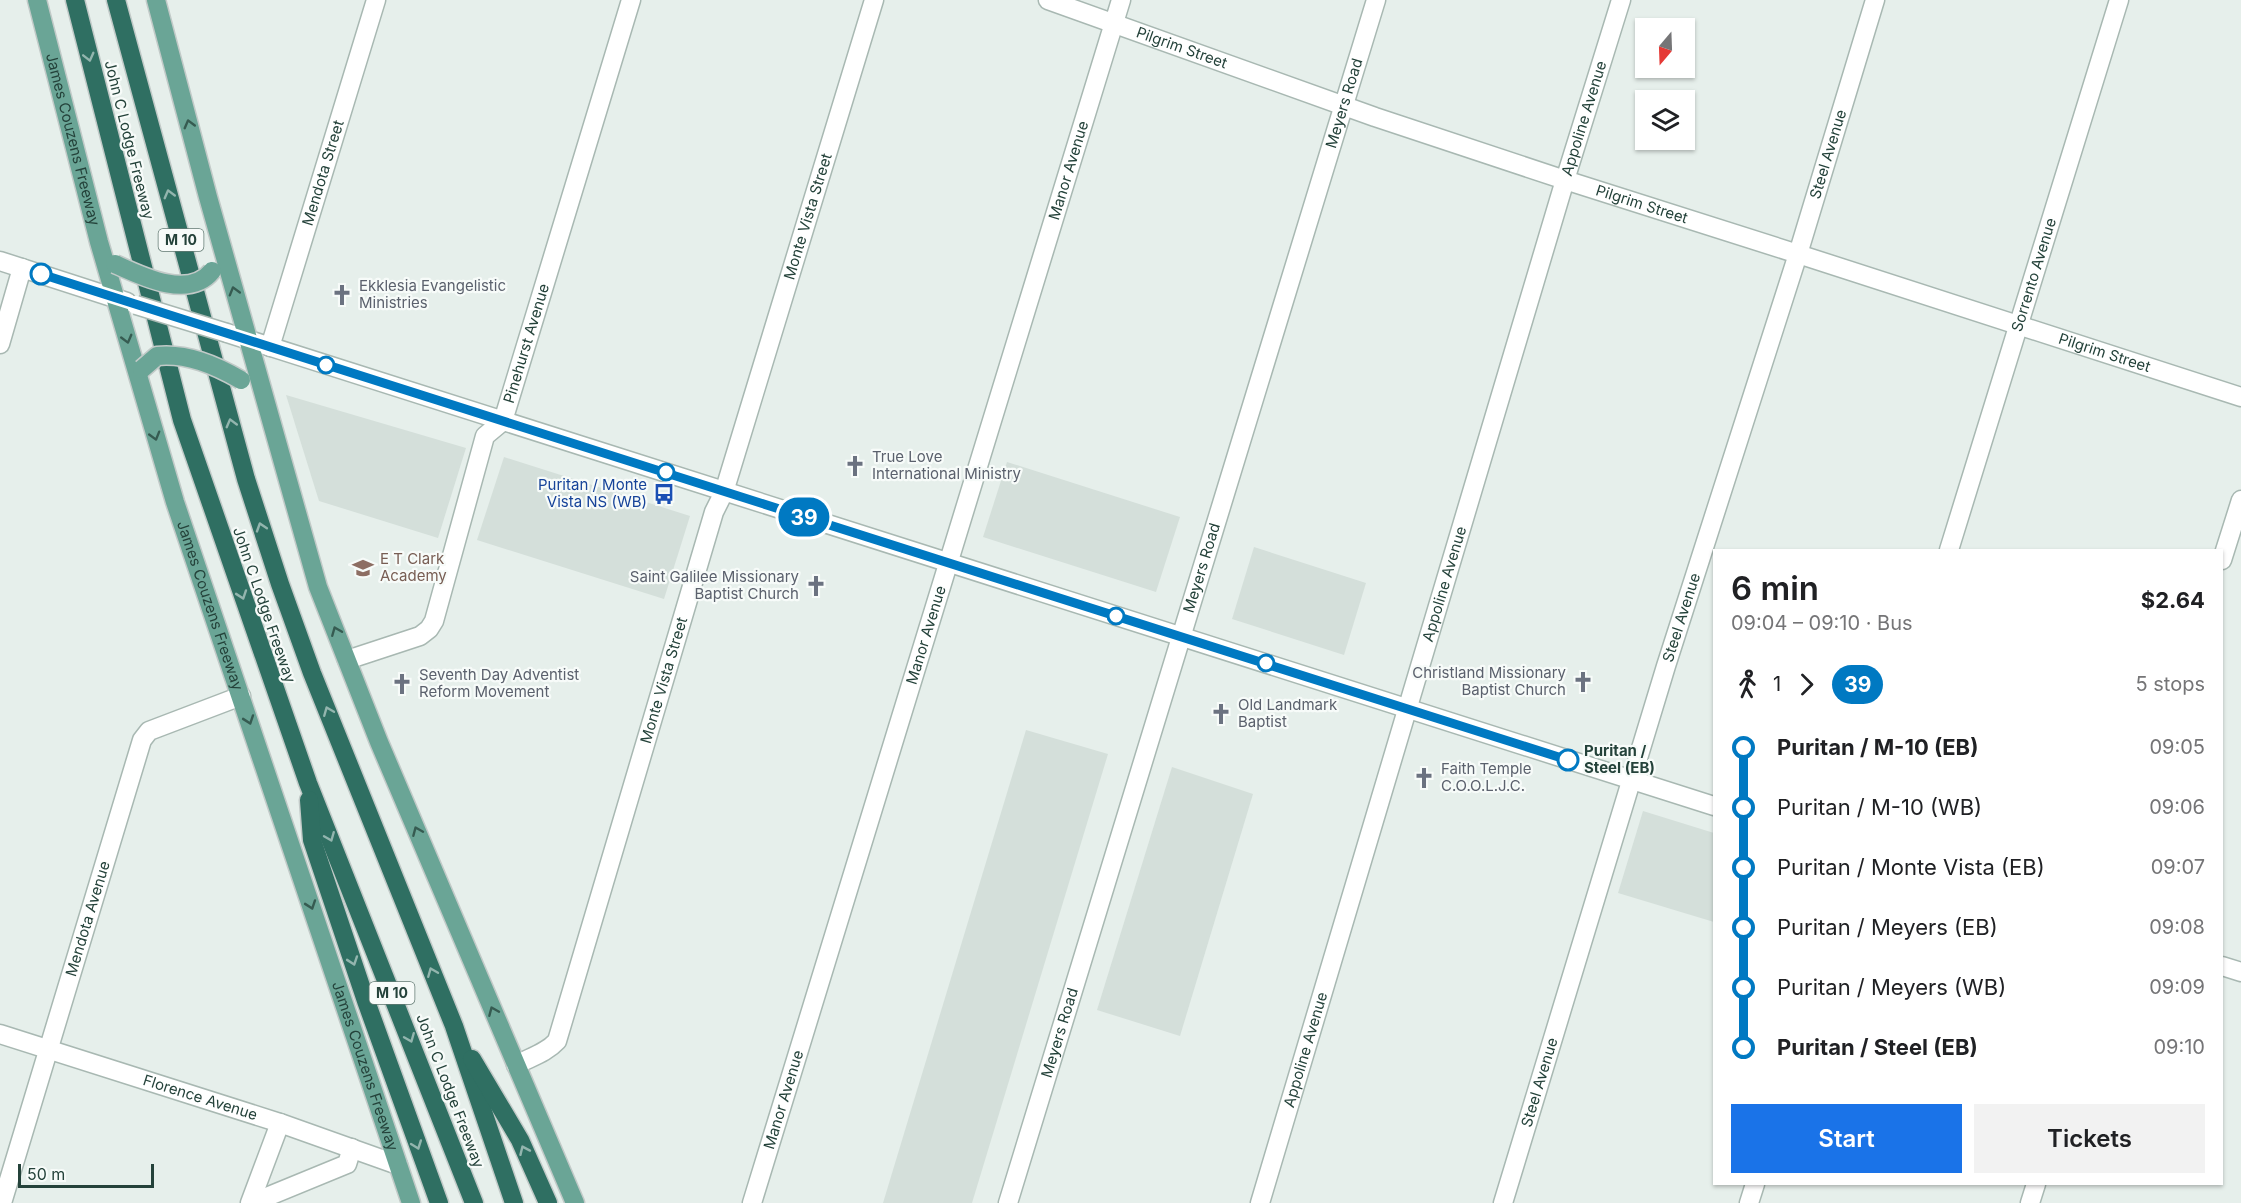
<!DOCTYPE html>
<meta charset="utf-8">
<style>
body{margin:0;font-family:Inter,sans-serif;background:#f2f2f2;color:#202124;height:100vh;display:flex;flex-direction:column;font-size:22px;white-space:nowrap}
*{box-sizing:border-box;margin:0}
p{font-size:20px;color:#757577}
.icon{flex:none;width:33px;height:33px;fill:none;stroke:currentColor;stroke-width:2;stroke-linecap:round;stroke-linejoin:round}
.map{position:relative;flex:1;overflow:hidden}
.sheet{position:absolute;left:1713px;top:549px;width:510px;height:636px;display:flex;flex-direction:column;background:#fff;border-radius:0px;box-shadow:0 2px 4px #0004}
.sheet>*{flex:none}
.badge{padding:0 12px;border-radius:20px;font-size:21px;line-height:39px}
.needle{width:39px;rotate:199deg}
.controls{position:absolute;left:1635px;top:18px;display:grid;gap:12px}
.controls a{display:grid;place-items:center;width:60px;height:60px;border-radius:0px;background:#fff;box-shadow:0 2px 4px #0004;font-size:30px}
.scale{position:absolute;left:18px;bottom:15px;width:136px;box-sizing:border-box;padding-left:6px;border:3px solid #24423a;border-top:0;font-size:16px;line-height:21px;white-space:nowrap;color:#24423a;-webkit-text-stroke:4px #f7fbf9;paint-order:stroke}
.map>.badge{position:absolute;translate:-50% -50%;box-shadow:0 0 0 3px #fff}
.legs{display:flex;align-items:center;gap:9px;height:66px;padding:0 18px;font-size:20px}
.legs p{margin-inline-start:auto}
.summary{display:flex;align-items:center;justify-content:space-between;height:102px;padding:0 18px}
h1{font-size:33px;font-weight:600;line-height:45px}
.button{display:flex;gap:12px;margin-top:auto;padding:12px 18px}
.button a{flex:1;height:69px;border-radius:0px;background:#1a73e8;color:#fff;font-size:24px;font-weight:600;line-height:69px;text-align:center}
.button a+a{background:#f2f2f2;color:#202124}
ul{padding:0 18px;list-style:none}
li{display:flex;align-items:center;gap:21px;height:60px;font-size:22px}
li i{display:grid;place-items:center;width:9px;height:100%;margin:0 8px;background:currentColor}
li i::after{content:'';width:15px;height:15px;margin:-8px;border:4px solid;border-radius:50%;background:#fff}
li p{margin-inline-start:auto}
li:first-child i{background:linear-gradient(#0000 50%,currentColor 0)}
li:last-child i{background:linear-gradient(currentColor 50%,#0000 0)}
.map>svg:first-child{display:block}
.built{fill:#d4dfda}
.lines{fill:none;stroke-linecap:round;stroke-linejoin:round}
.minor-casing{stroke:#a8b8b2;stroke-width:21}
.major-casing{stroke:#c2cac8;stroke-width:21}
.highway-casing{stroke:#c2cac8;stroke-width:21}
.minor{stroke:#fff;stroke-width:18}
.major{stroke:#6aa596;stroke-width:18}
.highway{stroke:#2f6f62;stroke-width:18}
.minor-bridge-casing{stroke:#a8b8b2;stroke-width:21;stroke-linecap:butt}
.major-bridge-casing{stroke:#c2cac8;stroke-width:21;stroke-linecap:butt}
.minor-bridge{stroke:#fff;stroke-width:18}
.major-bridge{stroke:#6aa596;stroke-width:18}
.oneway{stroke:#93b5ae}
.oneway2{stroke:#365b51}
.line-1-casing{stroke:#fff;stroke-width:14}
.line-1{stroke:#0079c2;stroke-width:9}
.stop-1-dot{fill:#fff;stroke:#0079c2;stroke-width:3}
.labels{text-anchor:middle;stroke-width:4.5;stroke-linejoin:round;paint-order:stroke}
.shield{fill:#f7fbf9;stroke:#637a73;stroke-width:1.5}
.shield-label{font-size:14px;font-weight:bold;fill:#24423a}
.street-label{font-size:15px;fill:#24423a;stroke:#f7fbf9}
.worship-label{font-size:15px;fill:#5b616d;stroke:#f7fbf9;text-anchor:start}
.transit-label{font-size:15px;fill:#164399;stroke:#f7fbf9;text-anchor:end}
.education-label{font-size:15px;fill:#785e54;stroke:#f7fbf9;text-anchor:start}
.stop-label{font-size:15px;font-weight:bold;fill:#24423a;stroke:#f7fbf9;text-anchor:start}
</style>
<div class="map">
<svg width="2241" height="1203" viewBox="0 0 2241 1203">
<rect width="100%" height="100%" fill="#e6efeb"/>
<!-- built -->
<g class="built">
<polygon points="286,395 466,448 438,538 319,501"/>
<polygon points="504,457 690,516 664,599 477,540"/>
<polygon points="1007,462 1180,517 1156,592 983,537"/>
<polygon points="1254,547 1366,583 1344,655 1232,619"/>
<polygon points="1026,730 1108,754 972,1203 883,1203"/>
<polygon points="1172,767 1253,794 1180,1036 1097,1010"/>
<polygon points="1643,811 1714,833 1714,922 1618,893"/>
</g>
<g class="lines">
<defs>
<g id="minor">
<path id="s1" d="M1048,0L1375,117L1565,180L1798,254L2241,397"/>
<polyline points="0,261 127,302"/>
<polyline points="227,333 1714,806"/>
<polyline points="0,344 22,268"/>
<path id="s2" d="M270,347L376,0"/>
<path id="s3" d="M1949,550L2119,0"/>
<polyline points="2222,560 2241,500"/>
<path id="s4" d="M347,660L420,636L429,629L434,621L485,436L503,421L631,0"/>
<polyline points="2222,966 2241,972"/>
<path id="s5" d="M0,1034L280,1123L398,1165"/>
<path id="s6" d="M516,1065C531,1057 546,1053 557,1041L714,512L724,492L874,0"/>
<path id="s7" d="M2,1203L142,740L149,731L241,696"/>
<polyline points="250,1203 280,1123"/>
<polyline points="252,1203 347,1164 352,1148"/>
<path id="s8" d="M752,1203L1121,0"/>
<path id="s9" d="M1008,1203C1130,802 1253,401 1376,0"/>
<path id="s10" d="M1260,1203L1565,180L1621,0"/>
<path id="s11" d="M1503,1203L1666,666L1798,254L1875,0"/>
<polyline points="1749,1203 1755,1184"/>
<polyline points="2030,1203 2036,1184"/>
</g>
<g id="major">
<path id="s12" d="M37,0L99,242L175,502L411,1203"/>
<polyline points="156,0 208,197 318,587 379,742 575,1203"/>
</g>
<g id="highway">
<polyline points="75,0 182,420 308,783 474,1203"/>
<polyline points="116,0 246,479 280,584 312,673 454,1026 514,1203"/>
<polyline points="309,800 312,840 366,1001 439,1203"/>
<polyline points="472,1059 520,1140 548,1203"/>
</g>
</defs>
<!-- minor casing -->
<use href="#minor" class="minor-casing"/>
<!-- major casing -->
<use href="#major" class="major-casing"/>
<!-- highway casing -->
<use href="#highway" class="highway-casing"/>
<!-- minor -->
<use href="#minor" class="minor"/>
<!-- major -->
<use href="#major" class="major"/>
<!-- highway -->
<use href="#highway" class="highway"/>
<defs>
<polyline id="minor-bridge" points="136,305 227,333"/>
<g id="major-bridge">
<path d="M115,264C141,276 189,300 212,271"/>
<path d="M142,369L157,356C187,353 215,365 241,380"/>
</g>
</defs>
<!-- minor-bridge casing -->
<use href="#minor-bridge" class="minor-bridge-casing"/>
<!-- major-bridge casing -->
<use href="#major-bridge" class="major-bridge-casing"/>
<!-- minor-bridge -->
<use href="#minor-bridge" class="minor-bridge"/>
<!-- major-bridge -->
<use href="#major-bridge" class="major-bridge"/>
</g>
<!-- one-way arrows -->
<defs><path id="oneway-chevron" d="M-2-3.5L2.5 0L-2 3.5" fill="none" stroke-width="1.6" stroke-linecap="round" stroke-linejoin="round" transform="scale(1.5)"/></defs>
<g class="oneway">
<use href="#oneway-chevron" transform="translate(89 57) rotate(76)"/>
<use href="#oneway-chevron" transform="translate(169 194) rotate(-105)"/>
<use href="#oneway-chevron" transform="translate(231 423) rotate(-105)"/>
<use href="#oneway-chevron" transform="translate(261 527) rotate(-108)"/>
<use href="#oneway-chevron" transform="translate(242 595) rotate(71)"/>
<use href="#oneway-chevron" transform="translate(328 711) rotate(-112)"/>
<use href="#oneway-chevron" transform="translate(330 837) rotate(68)"/>
<use href="#oneway-chevron" transform="translate(353 961) rotate(71)"/>
<use href="#oneway-chevron" transform="translate(432 972) rotate(-112)"/>
<use href="#oneway-chevron" transform="translate(410 1038) rotate(68)"/>
<use href="#oneway-chevron" transform="translate(417 1145) rotate(70)"/>
<use href="#oneway-chevron" transform="translate(524 1150) rotate(-114)"/>
</g>
<g class="oneway2">
<use href="#oneway-chevron" transform="translate(189 124) rotate(-105)"/>
<use href="#oneway-chevron" transform="translate(234 291) rotate(-106)"/>
<use href="#oneway-chevron" transform="translate(127 339) rotate(75)"/>
<use href="#oneway-chevron" transform="translate(155 436) rotate(74)"/>
<use href="#oneway-chevron" transform="translate(336 631) rotate(-112)"/>
<use href="#oneway-chevron" transform="translate(249 720) rotate(71)"/>
<use href="#oneway-chevron" transform="translate(417 831) rotate(-113)"/>
<use href="#oneway-chevron" transform="translate(311 905) rotate(71)"/>
<use href="#oneway-chevron" transform="translate(493 1011) rotate(-113)"/>
</g>
<g class="lines">
<defs>
<polyline id="line-1" points="41,274 1568,760"/>
</defs>
<!-- line-1 casing -->
<use href="#line-1" class="line-1-casing"/>
<!-- line-1 -->
<use href="#line-1" class="line-1"/>
</g>
<!-- icons -->
<defs>
<symbol id="church-bare" viewBox="-9 -9 18 18"><path d="M-1.2-6h2.4v3.5h3.3v2.4h-3.3V6h-2.4V-.1h-3.3v-2.4h3.3Z" fill="#6b7280" stroke="#f7fbf9" stroke-width="2.5" paint-order="stroke"/></symbol>
<symbol id="bus-bare" viewBox="-9 -9 18 18"><path d="M-5-6H5V4H4V6H2V4H-2V6H-4V4H-5ZM-3.5-4V0h7V-4ZM-3.5 1.2v1.5H-2V1.2ZM2 1.2v1.5H3.5V1.2Z" fill="#1a4fb4" stroke="#f7fbf9" stroke-width="2.5" paint-order="stroke"/></symbol>
<symbol id="school-bare" viewBox="-9 -9 18 18"><path d="M0-5L7-2L0 1L-7-2ZM-4 1L0 2.5L4 1V4Q0 6-4 4Z" fill="#8d6e63" stroke="#f7fbf9" stroke-width="2.5" paint-order="stroke"/></symbol>
</defs>
<g fill-rule="evenodd">
<use href="#church-bare" x="327" y="280" width="30" height="30"/>
<use href="#church-bare" x="840" y="451" width="30" height="30"/>
<use href="#bus-bare" x="649" y="479" width="30" height="30"/>
<use href="#school-bare" x="348" y="553" width="30" height="30"/>
<use href="#church-bare" x="801" y="571" width="30" height="30"/>
<use href="#church-bare" x="1568" y="667" width="30" height="30"/>
<use href="#church-bare" x="387" y="669" width="30" height="30"/>
<use href="#church-bare" x="1206" y="699" width="30" height="30"/>
<use href="#church-bare" x="1409" y="763" width="30" height="30"/>
</g>
<!-- markers -->
<g class="stop-1-dot">
<circle cx="41" cy="274" r="10"/>
<circle cx="326" cy="365" r="8"/>
<circle cx="666" cy="472" r="8"/>
<circle cx="1116" cy="616" r="8"/>
<circle cx="1266" cy="663" r="8"/>
<circle cx="1568" cy="760" r="10"/>
</g>
<g class="labels">
<!-- shield labels -->
<g class="shield">
<rect x="158.5" y="229" width="45" height="22" rx="4.5"/>
<rect x="369.5" y="982" width="45" height="22" rx="4.5"/>
</g>
<g class="shield-label">
<text x="181" y="245">M 10</text>
<text x="392" y="998">M 10</text>
</g>
<!-- street labels -->
<g class="street-label">
<text dy="5" stroke="none"><textPath href="#s1" startOffset="142">Pilgrim Street</textPath></text>
<text dy="5" stroke="none"><textPath href="#s9" startOffset="1150">Meyers Road</textPath></text>
<text dy="5" stroke="none"><textPath href="#s10" startOffset="1132">Appoline Avenue</textPath></text>
<text dy="5" stroke="none"><textPath href="#s12" startOffset="144">James Couzens Freeway</textPath></text>
<text transform="translate(129 140) rotate(76)" y="5">John C Lodge Freeway</text>
<text dy="5" stroke="none"><textPath href="#s11" startOffset="1098">Steel Avenue</textPath></text>
<text dy="5" stroke="none"><textPath href="#s8" startOffset="1080">Manor Avenue</textPath></text>
<text dy="5" stroke="none"><textPath href="#s2" startOffset="182">Mendota Street</textPath></text>
<text dy="5" stroke="none"><textPath href="#s1" startOffset="628">Pilgrim Street</textPath></text>
<text dy="5" stroke="none"><textPath href="#s6" startOffset="910">Monte Vista Street</textPath></text>
<text dy="5" stroke="none"><textPath href="#s3" startOffset="288">Sorrento Avenue</textPath></text>
<text dy="5" stroke="none"><textPath href="#s4" startOffset="394">Pinehurst Avenue</textPath></text>
<text dy="5" stroke="none"><textPath href="#s1" startOffset="1114">Pilgrim Street</textPath></text>
<text dy="5" stroke="none"><textPath href="#s9" startOffset="664">Meyers Road</textPath></text>
<text dy="5" stroke="none"><textPath href="#s10" startOffset="646">Appoline Avenue</textPath></text>
<text transform="translate(264 605) rotate(71)" y="5">John C Lodge Freeway</text>
<text dy="5" stroke="none"><textPath href="#s12" startOffset="630">James Couzens Freeway</textPath></text>
<text dy="5" stroke="none"><textPath href="#s11" startOffset="612">Steel Avenue</textPath></text>
<text dy="5" stroke="none"><textPath href="#s8" startOffset="594">Manor Avenue</textPath></text>
<text dy="5" stroke="none"><textPath href="#s6" startOffset="424">Monte Vista Street</textPath></text>
<text dy="5" stroke="none"><textPath href="#s7" startOffset="297">Mendota Avenue</textPath></text>
<text dy="5" stroke="none"><textPath href="#s9" startOffset="178">Meyers Road</textPath></text>
<text dy="5" stroke="none"><textPath href="#s10" startOffset="160">Appoline Avenue</textPath></text>
<text dy="5" stroke="none"><textPath href="#s12" startOffset="1116">James Couzens Freeway</textPath></text>
<text dy="5" stroke="none"><textPath href="#s11" startOffset="126">Steel Avenue</textPath></text>
<text transform="translate(450 1091) rotate(69)" y="5">John C Lodge Freeway</text>
<text dy="5" stroke="none"><textPath href="#s5" startOffset="210">Florence Avenue</textPath></text>
<text dy="5" stroke="none"><textPath href="#s8" startOffset="108">Manor Avenue</textPath></text>
</g>
<!-- worship labels -->
<g class="worship-label">
<text x="359" y="291">Ekklesia Evangelistic<tspan x="359" dy="17">Ministries</tspan></text>
<text x="872" y="462">True Love<tspan x="872" dy="17">International Ministry</tspan></text>
<text x="799" y="582" text-anchor="end">Saint Galilee Missionary<tspan x="799" dy="17">Baptist Church</tspan></text>
<text x="1566" y="678" text-anchor="end">Christland Missionary<tspan x="1566" dy="17">Baptist Church</tspan></text>
<text x="419" y="680">Seventh Day Adventist<tspan x="419" dy="17">Reform Movement</tspan></text>
<text x="1238" y="710">Old Landmark<tspan x="1238" dy="17">Baptist</tspan></text>
<text x="1441" y="774">Faith Temple<tspan x="1441" dy="17">C.O.O.L.J.C.</tspan></text>
</g>
<!-- transit labels -->
<g class="transit-label">
<text x="647" y="490">Puritan / Monte<tspan x="647" dy="17">Vista NS (WB)</tspan></text>
</g>
<!-- education labels -->
<g class="education-label">
<text x="380" y="564">E T Clark<tspan x="380" dy="17">Academy</tspan></text>
</g>
<!-- stop labels -->
<g class="stop-label">
<text x="1584" y="756">Puritan /<tspan x="1584" dy="17">Steel (EB)</tspan></text>
</g>
</g>
</svg>
<div class="controls">
<a><svg class="needle" viewBox="-14 -14 28 28"><path d="M0-13l5 13h-10z" fill="#e53935"/><path d="M0 13l5-13h-10z" fill="#757577"/></svg></a>
<a><svg class="icon" aria-label="layers" viewBox="0 0 24 24"><path d="M12 4l9 5-9 5-9-5zM3 14l9 5 9-5"/></svg></a>
</div>
<div class="scale">50 m</div>
<b class="badge" style="left:804px;top:517px;background:#0079c2;color:#fff">39</b>
<section class="sheet">
<div class="summary"><div><h1>6 min</h1><p>09:04 – 09:10 · Bus</p></div><b>$2.64</b></div>
<div class="legs"><svg class="icon" aria-label="walk" viewBox="0 0 24 24"><circle cx="13" cy="4" r="2"/><path d="M13 8l-2 6 4 7M11 14l-3 7M7 12l3-4h3l4 4"/></svg>1<svg class="icon" aria-label="forward" viewBox="0 0 24 24"><path d="M9 5l7 7-7 7"/></svg><b class="badge" style="background:#0079c2;color:#fff">39</b><p>5 stops</p></div>
<ul>
<li><i style="color:#0079c2"></i><b>Puritan / M-10 (EB)</b><p>09:05</p></li>
<li><i style="color:#0079c2"></i><span>Puritan / M-10 (WB)</span><p>09:06</p></li>
<li><i style="color:#0079c2"></i><span>Puritan / Monte Vista (EB)</span><p>09:07</p></li>
<li><i style="color:#0079c2"></i><span>Puritan / Meyers (EB)</span><p>09:08</p></li>
<li><i style="color:#0079c2"></i><span>Puritan / Meyers (WB)</span><p>09:09</p></li>
<li><i style="color:#0079c2"></i><b>Puritan / Steel (EB)</b><p>09:10</p></li>
</ul>
<div class="button"><a>Start</a><a>Tickets</a></div>
</section>
</div>
